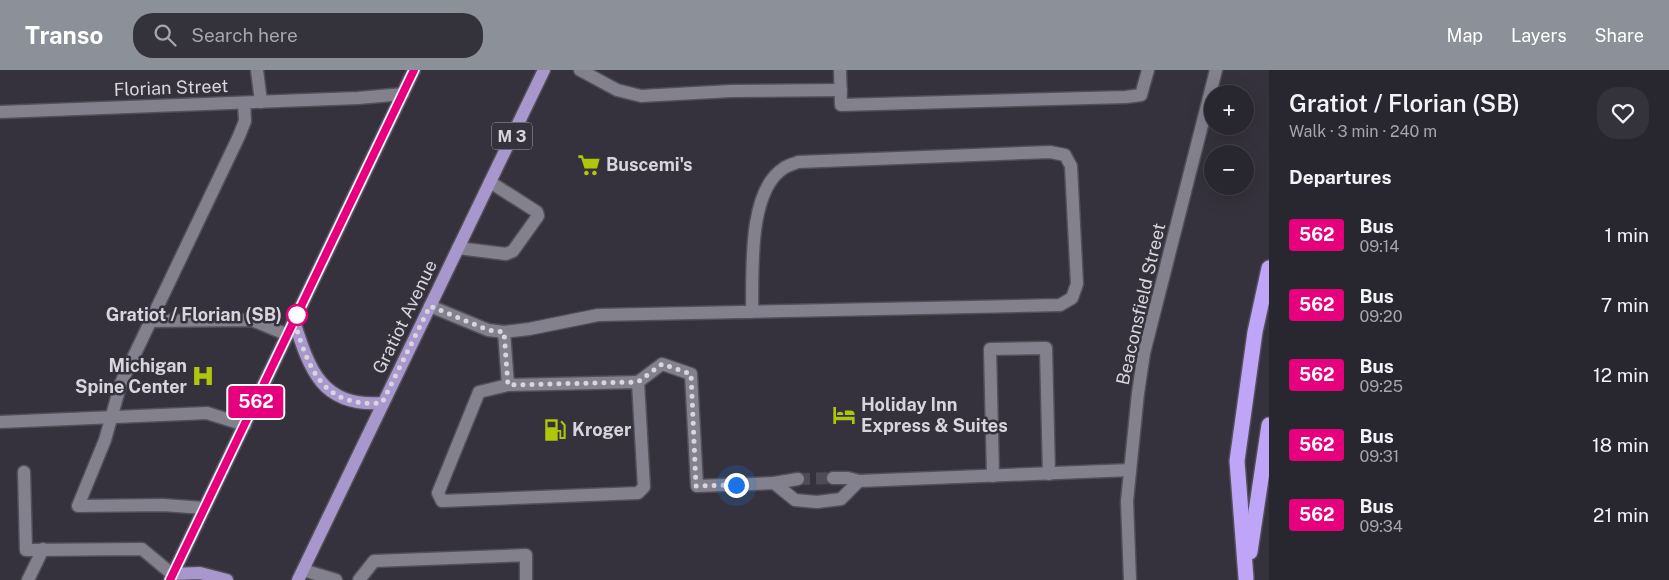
<!DOCTYPE html>
<meta charset="utf-8">
<style>
body{margin:0;font-family:"Public Sans",sans-serif;background:#34323a;color:#f1f3f6;height:100vh;display:flex;flex-direction:column;font-size:19px;white-space:nowrap}
*{box-sizing:border-box;margin:0}
p{font-size:16px;color:#a5a5aa}
.icon{flex:none;width:28px;height:28px;fill:none;stroke:currentColor;stroke-width:2;stroke-linecap:round;stroke-linejoin:round}
.map{position:relative;flex:1;overflow:hidden}
.side{display:flex;flex-direction:column;background:#28262e;width:400px}
.side>*{flex:none}
.badge{padding:0 10px;border-radius:4px;font-size:18px;line-height:32px}
.tools{position:absolute;left:1204px;top:15px;display:grid;gap:10px}
.tools a{display:grid;place-items:center;width:50px;height:50px;border-radius:50%;background:#28262e;box-shadow:0 5px 20px #0002,0 0 0 1px #44434a;font-size:25px}
.you{position:absolute;width:25px;height:25px;margin:-12px;border:4px solid #fff;border-radius:50%;background:#1a73e8;box-shadow:0 0 0 8px #1a73e833}
.map>.badge{position:absolute;translate:-50% -50%;box-shadow:0 0 0 2px #fff}
h2{padding:0 20px;font-size:19px;line-height:45px}
.round{display:grid;place-items:center;flex:none;width:52px;height:52px;border-radius:20px;background:#34323a}
.head{display:flex;align-items:center;justify-content:space-between;height:85px;padding:0 20px}
h1{font-size:24px;font-weight:600;line-height:38px}
ul{padding:0;list-style:none}
li{display:flex;align-items:center;gap:15px;height:70px;padding:0 20px}
li div{flex:1}
li b{display:block;font-size:19px}
li em{font-style:normal}
li .badge{min-width:55px;font-weight:700;text-align:center}
header{display:flex;align-items:center;gap:30px;box-sizing:border-box;height:70px;padding:0 25px;background:#8c9099;color:#fff}
header strong{font-size:24px}
nav{display:flex;gap:28px;margin-inline-start:auto;font-size:18px}
.search{width:350px;height:45px;background:#34323a;display:flex;align-items:center;gap:12px;box-sizing:border-box;padding:0 18px;border-radius:20px;color:#a5a5aa;font-size:19px}
main{display:flex;flex:1;min-height:0}
.map>svg:first-child{display:block}
.lines{fill:none;stroke-linecap:round;stroke-linejoin:round}
.minor-tunnel{stroke:#4d4b55;stroke-width:12;stroke-dasharray:12 6;stroke-linecap:butt}
.minor-casing{stroke:#514f58;stroke-width:15}
.major-casing{stroke:#514f58;stroke-width:15}
.highway-casing{stroke:#514f58;stroke-width:18}
.minor{stroke:#84818e;stroke-width:12}
.major{stroke:#a797cd;stroke-width:12}
.highway{stroke:#bfa5f7;stroke-width:15}
.line-casing{stroke:#fff;stroke-width:11}
.line{stroke:#e6007e;stroke-width:8}
.walk{stroke:#d7d6dd;stroke-width:5;stroke-dasharray:0 9}
.stop-dot{fill:#fff;stroke:#e6007e;stroke-width:2.5}
.labels{text-anchor:middle;stroke-width:5;stroke-linejoin:round;paint-order:stroke}
.shield{fill:#35323d;stroke:#a6a5ad;stroke-width:1}
.shield-label{font-size:16px;font-weight:bold;fill:#d7d6dd}
.street-label{font-size:18px;fill:#d7d6dd;stroke:#35323d}
.poi-label{font-size:18px;font-weight:bold;fill:#d7d6dd;stroke:#35323d;text-anchor:start}
.stop-label{font-size:18px;font-weight:bold;fill:#d7d6dd;stroke:#35323d;text-anchor:end}
</style>
<header>
<strong>Transo</strong>
<div class="search"><svg class="icon" aria-label="search" viewBox="0 0 24 24"><circle cx="10" cy="10" r="6"/><path d="M15 15l6 6"/></svg>Search here</div>
<nav><a>Map</a><a>Layers</a><a>Share</a></nav>
</header>
<main>
<div class="map">
<svg width="1269" height="510" viewBox="0 0 1269 510">
<rect width="100%" height="100%" fill="#35323d"/>
<g class="lines">
<!-- minor-tunnel -->
<polyline class="minor-tunnel" points="798,409 833,408"/>
<defs>
<g id="minor">
<polyline points="257,0 261,32"/>
<polyline points="580,0 617,20 641,26 731,21 841,20"/>
<polyline points="840,0 841,35 1126,27 1141,25 1148,0"/>
<polyline points="0,42 358,28 403,24"/>
<polyline points="458,178 506,184 513,181 538,146 537,142 490,112"/>
<path d="M430,236L488,260L504,262L529,259L598,245L1060,235L1072,228L1077,214L1071,96L1065,85L1050,82L798,92C794,94 788,95 784,98C747,121 753,204 752,242"/>
<polyline points="151,251 252,250 288,265"/>
<polyline points="504,262 508,315 479,322 438,423 442,431 638,423 644,417 638,312 508,315"/>
<polyline points="638,312 662,294 691,304 697,416 774,413 795,430 817,432 841,429 859,411 1130,400"/>
<polyline points="0,352 207,343 245,355"/>
<polyline points="24,402 26,480 142,479 172,504"/>
<polyline points="993,406 990,279 1046,278 1049,404"/>
<polyline points="833,408 848,408 859,411"/>
<polyline points="774,413 798,409"/>
<polyline points="204,438 163,435 78,436 105,370 121,313 239,66 245,51 244,33"/>
<polyline points="303,500 336,510"/>
<polyline points="28,510 43,479"/>
<polyline points="359,510 374,491 526,485 526,510"/>
<polyline points="1130,510 1127,431 1138,323 1144,283 1216,0"/>
</g>
<g id="major">
<path d="M294,251C310,301 322,337 382,333"/>
<polyline points="172,504 200,503 227,510"/>
<polyline points="170,510 414,0"/>
<polyline points="298,510 544,0"/>
</g>
<g id="highway">
<polyline points="1250,482 1269,355"/>
<polyline points="1246,508 1237,391 1255,262 1269,198"/>
</g>
</defs>
<!-- minor casing -->
<use href="#minor" class="minor-casing"/>
<!-- major casing -->
<use href="#major" class="major-casing"/>
<!-- highway casing -->
<use href="#highway" class="highway-casing"/>
<!-- minor -->
<use href="#minor" class="minor"/>
<!-- major -->
<use href="#major" class="major"/>
<!-- highway -->
<use href="#highway" class="highway"/>
</g>
<g class="lines">
<defs>
<polyline id="line" points="170,510 414,0"/>
</defs>
<!-- line casing -->
<use href="#line" class="line-casing"/>
<!-- line -->
<use href="#line" class="line"/>
<!-- walk -->
<path class="walk" d="M297,245L294,251C310,301 322,337 382,333L430,236L488,260L504,262L508,315L638,312L662,294L691,304L696,416L736,415"/>
</g>
<!-- icons -->
<defs>
<symbol id="supermarket-bare" viewBox="-9 -9 18 18"><path d="M-6-5.5h2.5l.6 2H6L4.5 2H-2.5L-4.4-4H-6ZM-1.5 3.2a1.3 1.3 0 1 0 .1 0ZM3 3.2a1.3 1.3 0 1 0 .1 0Z" fill="#aec60b" stroke="#35323d" stroke-width="2.5" paint-order="stroke"/></symbol>
<symbol id="hospital-bare" viewBox="-9 -9 18 18"><path d="M-5-5h3v3.5h4V-5h3V5h-3V1.5h-4V5h-3Z" fill="#aec60b" stroke="#35323d" stroke-width="2.5" paint-order="stroke"/></symbol>
<symbol id="hotel-bare" viewBox="-9 -9 18 18"><path d="M-6-4.5h1.5V1H6V5H4.5V3h-9V5H-6ZM-4 0a1.8 1.8 0 1 1 3.6 0ZM.5 0V-2.5h3Q6-2.5 6 0Z" fill="#aec60b" stroke="#35323d" stroke-width="2.5" paint-order="stroke"/></symbol>
<symbol id="fuel-bare" viewBox="-9 -9 18 18"><path d="M-5.5-6h7V0h2V4h1.3V-2.5L3-4.5l.8-.8L6-3V5H2.5V1h-1V6h-7ZM-4.2-4.7v3.2H.2V-4.7Z" fill="#aec60b" stroke="#35323d" stroke-width="2.5" paint-order="stroke"/></symbol>
</defs>
<g fill-rule="evenodd">
<use href="#supermarket-bare" x="573" y="79" width="32" height="32"/>
<use href="#hospital-bare" x="187" y="290" width="32" height="32"/>
<use href="#hotel-bare" x="828" y="329" width="32" height="32"/>
<use href="#fuel-bare" x="539" y="344" width="32" height="32"/>
</g>
<!-- markers -->
<circle class="stop-dot" cx="297" cy="245" r="10"/>
<g class="labels">
<!-- shield labels -->
<rect class="shield" x="492" y="52.5" width="40" height="27" rx="4"/>
<g class="shield-label">
<text x="512" y="72">M 3</text>
</g>
<!-- street labels -->
<g class="street-label">
<text transform="translate(171 18) rotate(-2)" y="6">Florian Street</text>
<text transform="translate(1141 234) rotate(-77)" y="6">Beaconsfield Street</text>
<text transform="translate(405 247) rotate(-64)" y="6">Gratiot Avenue</text>
</g>
<!-- poi labels -->
<g class="poi-label">
<text x="606" y="101">Buscemi's</text>
<text x="187" y="302" text-anchor="end">Michigan<tspan x="187" dy="21">Spine Center</tspan></text>
<text x="861" y="341">Holiday Inn<tspan x="861" dy="21">Express &amp; Suites</tspan></text>
<text x="572" y="366">Kroger</text>
</g>
<!-- stop labels -->
<g class="stop-label">
<text x="282" y="251">Gratiot / Florian (SB)</text>
</g>
</g>
</svg>
<div class="tools">
<a>+</a>
<a>−</a>
</div>
<div class="you" style="left:736px;top:415px"></div>
<b class="badge" style="left:256px;top:332px;background:#e6007e;color:#fff">562</b>
</div>
<section class="side">
<div class="head"><div><h1>Gratiot / Florian (SB)</h1><p>Walk · 3 min · 240 m</p></div><a class="round"><svg class="icon" aria-label="heart" viewBox="0 0 24 24"><path d="M12 20l-8-8c-3-5 5-10 8-4 3-6 11-1 8 4z"/></svg></a></div>
<h2>Departures</h2>
<ul>
<li><span class="badge" style="background:#e6007e;color:#fff">562</span><div><b>Bus</b><p>09:14</p></div><em>1 min</em></li>
<li><span class="badge" style="background:#e6007e;color:#fff">562</span><div><b>Bus</b><p>09:20</p></div><em>7 min</em></li>
<li><span class="badge" style="background:#e6007e;color:#fff">562</span><div><b>Bus</b><p>09:25</p></div><em>12 min</em></li>
<li><span class="badge" style="background:#e6007e;color:#fff">562</span><div><b>Bus</b><p>09:31</p></div><em>18 min</em></li>
<li><span class="badge" style="background:#e6007e;color:#fff">562</span><div><b>Bus</b><p>09:34</p></div><em>21 min</em></li>
</ul>
</section>
</main>
